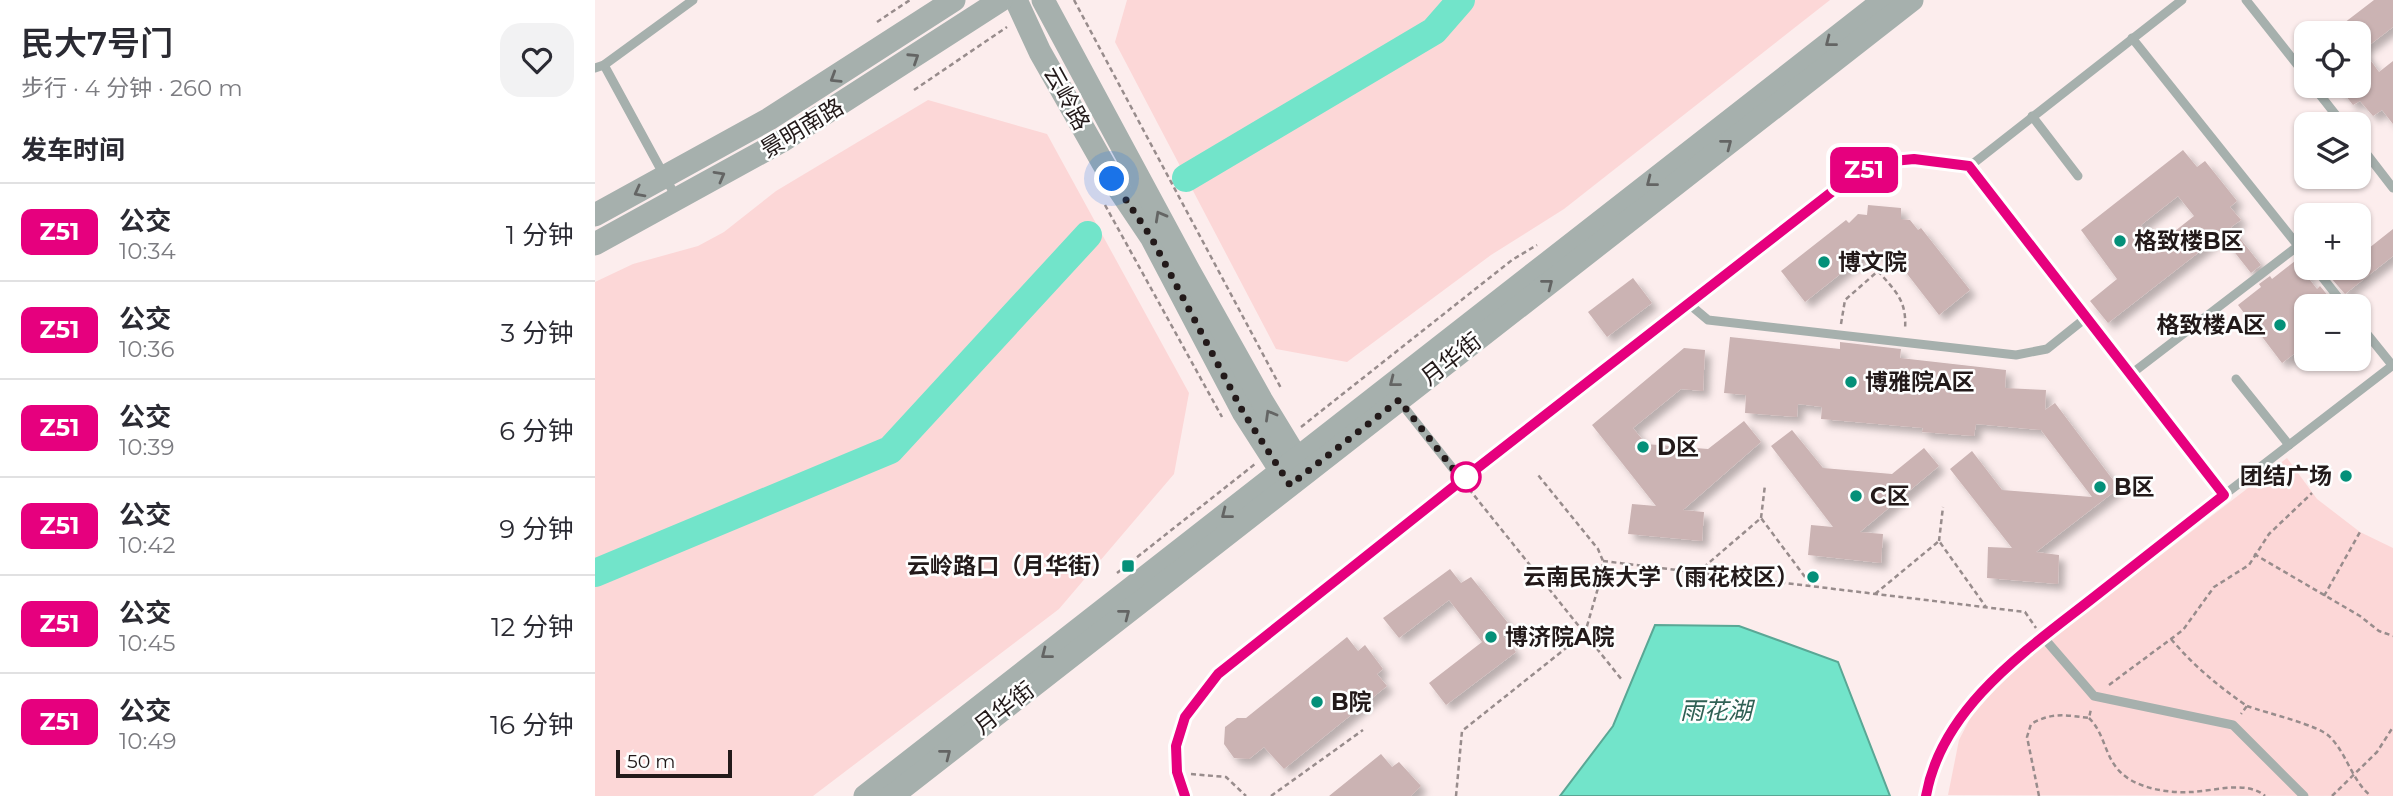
<!DOCTYPE html>
<html lang="zh">
<meta charset="utf-8">
<style>
body{margin:0;font-family:Montserrat,"Noto Sans SC",sans-serif;background:#f2f2f3;color:#2b2b33;height:100vh;display:flex;flex-direction:column;font-size:26px;white-space:nowrap}
*{box-sizing:border-box;margin:0}
p{font-size:23px;color:#7c7c81}
.icon{flex:none;width:38px;height:38px;fill:none;stroke:currentColor;stroke-width:2;stroke-linecap:round;stroke-linejoin:round}
.map{position:relative;flex:1;overflow:hidden}
.details{display:flex;flex-direction:column;background:#fff;width:595px}
.details>*{flex:none}
.badge{padding:0 14px;border-radius:10px;font-size:24px;line-height:46px}
.buttons{position:absolute;left:1699px;top:21px;display:grid;gap:14px}
.buttons a{display:grid;place-items:center;width:77px;height:77px;border-radius:14px;background:#fff;box-shadow:0 2px 5px #0004;font-size:35px}
.scale{position:absolute;left:21px;bottom:18px;width:116px;box-sizing:border-box;padding-left:7px;border:4px solid #231a1a;border-top:0;font-size:19px;line-height:24px;white-space:nowrap;color:#231a1a;-webkit-text-stroke:5px #fefefe;paint-order:stroke}
.you{position:absolute;width:35px;height:35px;margin:-18px;border:5px solid #fff;border-radius:50%;background:#1a73e8;box-shadow:0 0 0 10px #1a73e833}
.map>.badge{position:absolute;translate:-50% -50%;box-shadow:0 0 0 4px #fff}
h2{padding:0 21px;font-size:26px;line-height:63px}
.round{display:grid;place-items:center;flex:none;width:74px;height:74px;border-radius:21px;background:#f2f2f3}
.overview{display:flex;align-items:center;justify-content:space-between;height:119px;padding:0 21px}
h1{font-size:33px;font-weight:600;line-height:52px}
ul{padding:0;list-style:none}
li{display:flex;align-items:center;gap:21px;height:98px;padding:0 21px;border-top:2px solid #e1e1e2}
li div{flex:1}
li b{display:block;font-size:26px}
li em{font-style:normal}
li .badge{min-width:77px;font-weight:700;text-align:center}
main{display:flex;flex:1;min-height:0}
.map>svg:first-child{display:block}
.green{fill:#fcd7d7}
.water{fill:#72e4ca;stroke:#5aa795;stroke-width:2}
.lines{fill:none;stroke-linecap:round;stroke-linejoin:round}
.river{stroke:#72e4ca;stroke-width:28}
.building{fill:#cbb3b3;fill-rule:evenodd;filter:url(#shadow)}
.path{stroke:#988c8c;stroke-width:2.5;stroke-dasharray:5 3.5;stroke-linecap:butt}
.service{stroke:#a6b0ad;stroke-width:9}
.tertiary{stroke:#a6b0ad;stroke-width:23}
.oneway{stroke:#646564}
.line-casing{stroke:#fff;stroke-width:16}
.line{stroke:#e6007e;stroke-width:10}
.walk{stroke:#231a1a;stroke-width:7;stroke-dasharray:0 12.6}
.poi-dot{fill:#049079;stroke:#fefefe;stroke-width:2.5}
.stop-dot{fill:#fff;stroke:#e6007e;stroke-width:3.5}
.labels{text-anchor:middle;stroke-width:5;stroke-linejoin:round;paint-order:stroke}
.street-label{font-size:23px;fill:#231a1a;stroke:#fefefe}
.poi-label{font-size:23px;font-weight:bold;fill:#231a1a;stroke:#fefefe;text-anchor:start}
.water-label{font-size:24px;font-style:italic;fill:#2f6054;stroke:#fefefe}
</style>
<main>
<section class="details">
<div class="overview"><div><h1>民大7号门</h1><p>步行 · 4 分钟 · 260 m</p></div><a class="round"><svg class="icon" aria-label="heart" viewBox="0 0 24 24"><path d="M12 20l-8-8c-3-5 5-10 8-4 3-6 11-1 8 4z"/></svg></a></div>
<h2>发车时间</h2>
<ul>
<li><span class="badge" style="background:#e6007e;color:#fff">Z51</span><div><b>公交</b><p>10:34</p></div><em>1 分钟</em></li>
<li><span class="badge" style="background:#e6007e;color:#fff">Z51</span><div><b>公交</b><p>10:36</p></div><em>3 分钟</em></li>
<li><span class="badge" style="background:#e6007e;color:#fff">Z51</span><div><b>公交</b><p>10:39</p></div><em>6 分钟</em></li>
<li><span class="badge" style="background:#e6007e;color:#fff">Z51</span><div><b>公交</b><p>10:42</p></div><em>9 分钟</em></li>
<li><span class="badge" style="background:#e6007e;color:#fff">Z51</span><div><b>公交</b><p>10:45</p></div><em>12 分钟</em></li>
<li><span class="badge" style="background:#e6007e;color:#fff">Z51</span><div><b>公交</b><p>10:49</p></div><em>16 分钟</em></li>
</ul>
</section>
<div class="map">
<svg width="1798" height="796" viewBox="0 0 1798 796">
<defs>
<filter id="shadow"><feDropShadow dx="6" dy="6" stdDeviation="3.5" flood-color="#0004"/></filter>
</defs>
<rect width="100%" height="100%" fill="#fceded"/>
<!-- green -->
<g class="green">
<polygon points="532,0 1235,0 969,209 896,255 752,362 681,349 520,42"/>
<polygon points="333,100 452,134 594,393 579,474 464,609 218,796 0,796 0,282 38,264 103,246 129,232 181,191"/>
<polygon points="1692,458 1722,499 1765,532 1798,548 1798,796 1353,795 1364,740 1381,707 1410,675"/>
</g>
<!-- water -->
<polygon class="water" points="1060,625 1144,626 1243,662 1295,796 965,796 1018,726"/>
<g class="lines">
<!-- river -->
<g class="river">
<polyline points="591,178 839,31 866,0"/>
<polyline points="0,573 295,450 493,235"/>
</g>
</g>
<!-- building -->
<g class="building">
<polygon points="1779,0 1798,0 1798,27 1768,50 1784,72 1798,61 1798,124 1787,110 1778,116 1765,101 1758,105 1743,86 1764,86 1764,33 1736,33"/>
<path d="M1588,150L1602,167L1610,161L1642,201L1635,207L1646,220L1636,227L1666,265L1656,273L1626,235L1513,323L1495,301L1522,279L1486,230ZM1583,196L1599,216L1561,246L1546,225Z"/>
<polygon points="1273,205 1306,208 1306,219 1315,220 1323,230 1326,228 1375,290 1344,315 1296,253 1273,252 1210,302 1186,271 1251,220 1254,223 1263,214 1272,215"/>
<polygon points="1798,229 1798,256 1750,294 1736,278 1749,268 1764,268 1764,256"/>
<polygon points="1700,261 1722,289 1725,286 1739,303 1734,306 1712,306 1712,344 1687,363 1643,305 1666,287 1664,284 1675,276 1677,279"/>
<polygon points="1038,278 1057,303 1012,337 993,312"/>
<polygon points="1135,337 1245,349 1245,342 1306,349 1305,358 1411,370 1410,388 1451,390 1450,410 1460,403 1524,488 1441,552 1464,555 1463,584 1392,578 1393,547 1417,548 1355,469 1377,451 1407,490 1497,497 1446,430 1381,424 1379,436 1327,432 1328,428 1226,419 1227,407 1203,404 1202,417 1150,413 1151,395 1129,393"/>
<polygon points="1089,348 1110,350 1108,391 1086,389 1038,428 1051,444 1113,449 1149,421 1166,442 1088,510 1109,512 1107,541 1033,534 1037,504 1061,506 997,425"/>
<polygon points="1197,430 1228,468 1297,474 1329,448 1344,466 1265,532 1288,534 1286,563 1213,555 1216,525 1238,527 1176,446"/>
<polygon points="855,569 866,583 876,577 917,628 908,636 921,652 851,705 834,683 887,642 854,600 804,638 788,618"/>
<polygon points="752,637 763,651 770,645 788,669 782,674 792,686 689,769 669,747 654,759 639,758 629,744 630,727 642,718 651,718"/>
<polygon points="786,754 797,767 804,762 826,786 816,796 734,796"/>
</g>
<g class="lines">
<!-- path -->
<g class="path">
<polyline points="479,0 687,390"/>
<polyline points="282,22 315,0"/>
<polyline points="319,90 412,27"/>
<polyline points="510,205 627,417"/>
<path d="M1246,324L1250,300L1283,271C1301,292 1312,300 1310,330"/>
<polyline points="706,427 917,260 942,245"/>
<polyline points="874,489 1027,680"/>
<polyline points="1166,518 1170,485"/>
<polyline points="1344,541 1348,507"/>
<polyline points="1659,554 1765,616 1784,631 1798,636"/>
<polyline points="1008,561 1430,612 1441,628"/>
<polyline points="522,573 660,464"/>
<polyline points="1102,573 1166,518 1216,585"/>
<polyline points="1280,594 1344,541 1391,607"/>
<polyline points="1729,596 1765,532"/>
<path d="M1576,639C1599,666 1623,686 1652,706L1646,714"/>
<polyline points="1514,685 1588,630 1619,587 1654,565 1674,534 1717,493"/>
<path d="M1652,706C1671,713 1724,725 1735,737C1752,754 1757,781 1776,796"/>
<path d="M1494,718C1513,737 1508,762 1534,779C1552,790 1576,793 1597,792C1619,791 1652,780 1670,796"/>
<polyline points="596,774 631,777 651,796"/>
<polyline points="676,796 768,730"/>
<polyline points="861,796 867,731 990,633 1007,574 1008,561 1003,549 943,475"/>
<path d="M1444,796L1432,737L1436,724C1457,712 1470,715 1494,718L1496,709"/>
<polyline points="1737,796 1782,752 1798,727"/>
</g>
<!-- service -->
<g class="service">
<polyline points="1651,0 1712,77"/>
<polyline points="1537,38 1712,257"/>
<polyline points="9,65 82,199"/>
<polyline points="0,68 9,65 98,0"/>
<polyline points="1718,86 1748,124"/>
<polyline points="1437,116 1483,176"/>
<polyline points="1764,144 1798,188"/>
<polyline points="1375,166 1587,0"/>
<polyline points="1720,268 1750,306"/>
<polyline points="1094,304 1113,320 1421,355 1452,349 1492,317"/>
<polyline points="1764,324 1797,365"/>
<polyline points="1536,374 1703,246"/>
<polyline points="1641,379 1694,445"/>
<polyline points="805,402 867,480"/>
<polyline points="1448,637 1499,696 1638,725 1709,796"/>
<polyline points="590,796 582,772 581,746 590,717 623,674 867,480 1256,177 1288,162 1319,159 1375,166 1629,495"/>
<path d="M1331,796C1339,748 1371,707 1404,674L1629,495L1798,365"/>
</g>
<!-- tertiary -->
<g class="tertiary">
<polyline points="421,0 445,52 517,179 556,237 648,412 693,482"/>
<polyline points="448,0 593,269 667,401 709,470"/>
<polyline points="0,215 174,119 359,0"/>
<polyline points="0,244 187,141 406,0"/>
<polyline points="270,796 1289,0"/>
<polyline points="297,796 1317,0"/>
</g>
</g>
<!-- one-way arrows -->
<defs><path id="oneway-chevron" d="M-2-3.5L2.5 0L-2 3.5" fill="none" stroke-width="1.6" stroke-linecap="round" stroke-linejoin="round" transform="scale(1.75)"/></defs>
<g class="oneway">
<use href="#oneway-chevron" transform="translate(1235 42) rotate(142)"/>
<use href="#oneway-chevron" transform="translate(319 58) rotate(-33)"/>
<use href="#oneway-chevron" transform="translate(240 78) rotate(148)"/>
<use href="#oneway-chevron" transform="translate(1132 144) rotate(-38)"/>
<use href="#oneway-chevron" transform="translate(125 176) rotate(-29)"/>
<use href="#oneway-chevron" transform="translate(1056 182) rotate(142)"/>
<use href="#oneway-chevron" transform="translate(44 192) rotate(152)"/>
<use href="#oneway-chevron" transform="translate(565 216) rotate(-119)"/>
<use href="#oneway-chevron" transform="translate(953 284) rotate(-38)"/>
<use href="#oneway-chevron" transform="translate(799 382) rotate(142)"/>
<use href="#oneway-chevron" transform="translate(675 415) rotate(-120)"/>
<use href="#oneway-chevron" transform="translate(631 514) rotate(142)"/>
<use href="#oneway-chevron" transform="translate(530 614) rotate(-38)"/>
<use href="#oneway-chevron" transform="translate(451 654) rotate(142)"/>
<use href="#oneway-chevron" transform="translate(351 754) rotate(-38)"/>
</g>
<g class="lines">
<defs>
<path id="line" d="M590,796L582,772L581,746L590,717L623,674L867,480L1256,177L1288,162L1319,159L1374,166L1629,495C1587,528 1545,561 1503,594C1436,647 1347,705 1331,796"/>
</defs>
<!-- line casing -->
<use href="#line" class="line-casing"/>
<!-- line -->
<use href="#line" class="line"/>
<!-- walk -->
<polyline class="walk" points="517,179 556,237 648,412 695,485 804,400 867,480 871,477"/>
</g>
<!-- markers -->
<g class="poi-dot">
<circle cx="1525" cy="241" r="7"/>
<circle cx="1229" cy="262" r="7"/>
<circle cx="1685" cy="325" r="7"/>
<circle cx="1256" cy="382" r="7"/>
<circle cx="1048" cy="447" r="7"/>
<circle cx="1751" cy="476" r="7"/>
<circle cx="1505" cy="487" r="7"/>
<circle cx="1261" cy="496" r="7"/>
<rect x="526" y="559" width="14" height="14" rx="3.5"/>
<circle cx="1218" cy="577" r="7"/>
<circle cx="896" cy="637" r="7"/>
<circle cx="722" cy="702" r="7"/>
</g>
<circle class="stop-dot" cx="871" cy="477" r="14"/>
<g class="labels">
<!-- street labels -->
<g class="street-label">
<text transform="translate(472 98) rotate(61)" y="8">云岭路</text>
<text transform="translate(207 128) rotate(-31)" y="8">景明南路</text>
<text transform="translate(856 359) rotate(-38)" y="8">月华街</text>
<text transform="translate(409 708) rotate(-38)" y="8">月华街</text>
</g>
<!-- poi labels -->
<g class="poi-label">
<text x="1539" y="249">格致楼B区</text>
<text x="1243" y="270">博文院</text>
<text x="1671" y="333" text-anchor="end">格致楼A区</text>
<text x="1270" y="390">博雅院A区</text>
<text x="1062" y="455">D区</text>
<text x="1737" y="484" text-anchor="end">团结广场</text>
<text x="1519" y="495">B区</text>
<text x="1275" y="504">C区</text>
<text x="519" y="574" text-anchor="end">云岭路口（月华街）</text>
<text x="1204" y="585" text-anchor="end">云南民族大学（雨花校区）</text>
<text x="910" y="645">博济院A院</text>
<text x="736" y="710">B院</text>
</g>
<!-- water labels -->
<g class="water-label">
<text x="1121" y="719">雨花湖</text>
</g>
</g>
</svg>
<div class="buttons">
<a><svg class="icon" aria-label="locate" viewBox="0 0 24 24"><circle cx="12" cy="12" r="6"/><path d="M12 2v4M12 18v4M2 12h4M18 12h4"/></svg></a>
<a><svg class="icon" aria-label="layers" viewBox="0 0 24 24"><path d="M12 4l9 5-9 5-9-5zM3 14l9 5 9-5"/></svg></a>
<a>+</a>
<a>−</a>
</div>
<div class="scale">50 m</div>
<div class="you" style="left:517px;top:179px"></div>
<b class="badge" style="left:1269px;top:170px;background:#e6007e;color:#fff">Z51</b>
</div>
</main>
